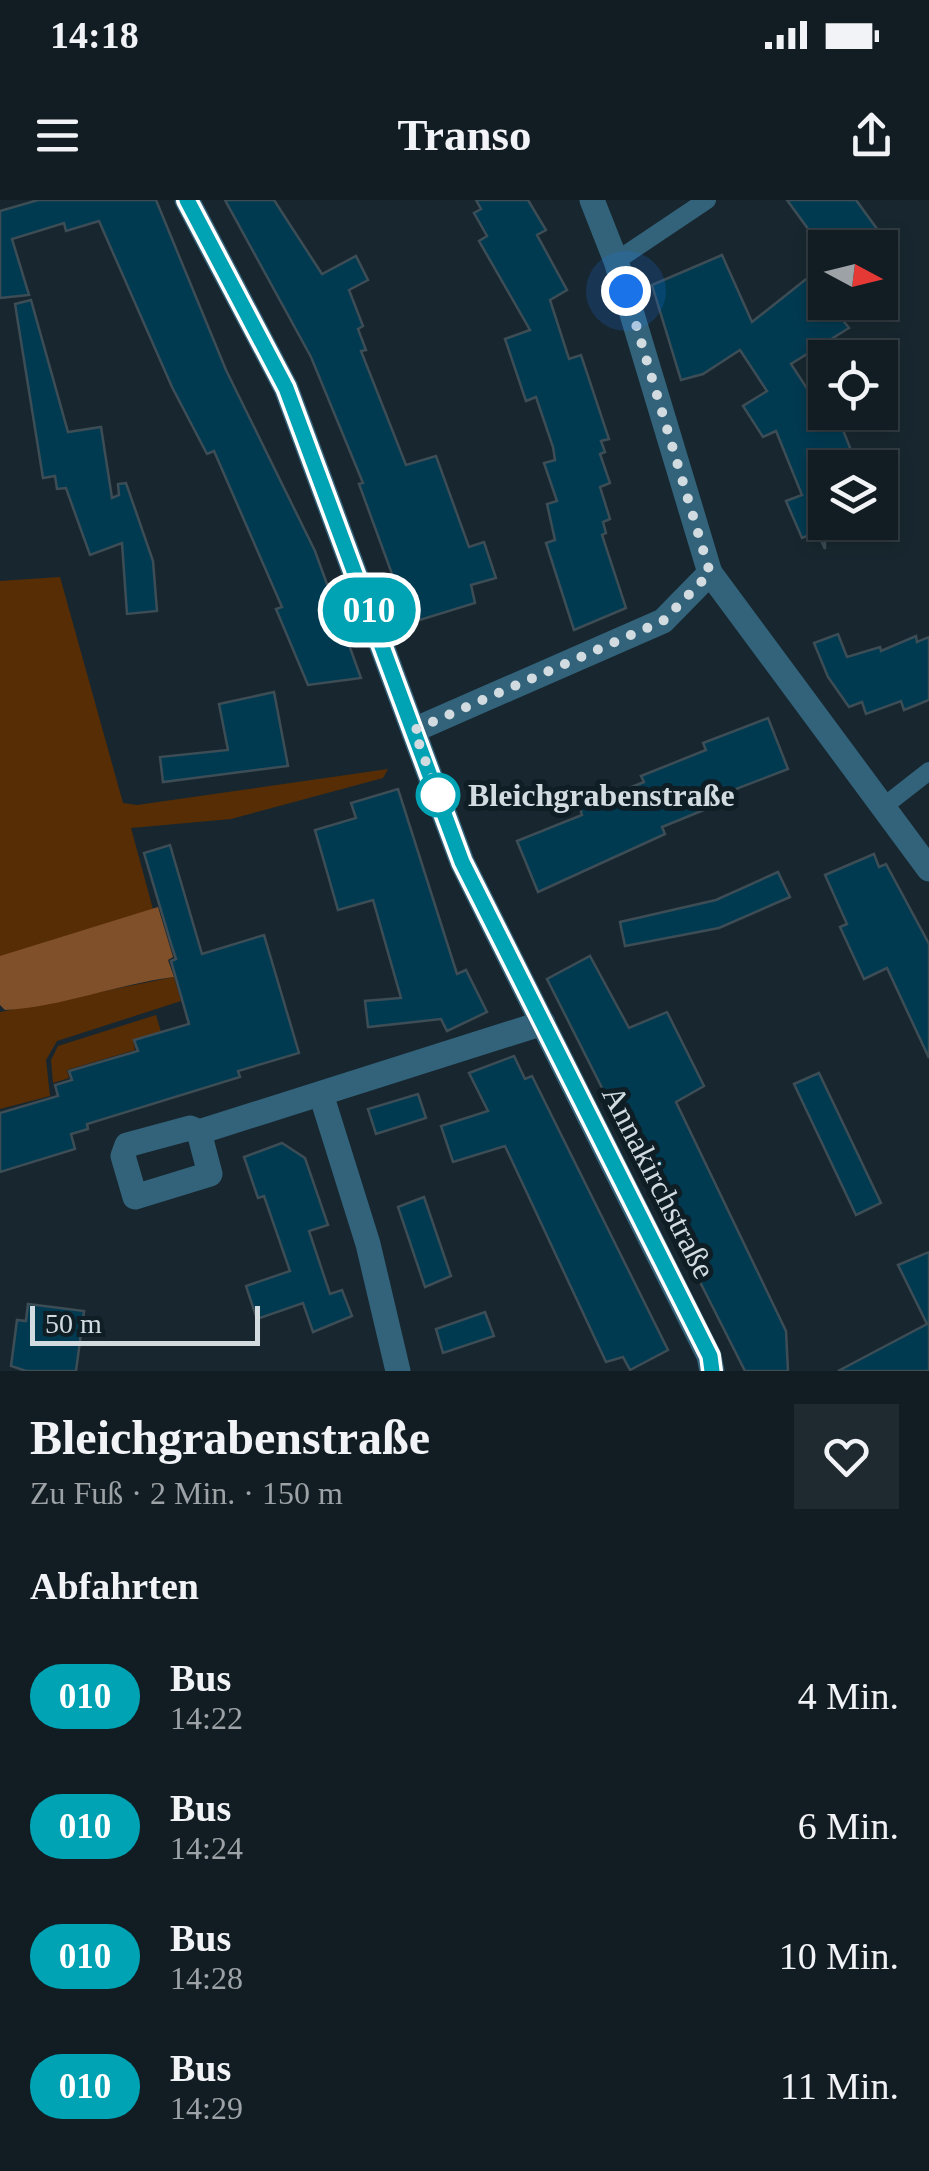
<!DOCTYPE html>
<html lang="de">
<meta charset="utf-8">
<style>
body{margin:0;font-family:Georgia,serif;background:#1f2a30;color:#f1f3f6;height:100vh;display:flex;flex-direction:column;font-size:38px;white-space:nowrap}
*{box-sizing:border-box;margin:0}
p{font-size:32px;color:#9ca2a6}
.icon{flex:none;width:55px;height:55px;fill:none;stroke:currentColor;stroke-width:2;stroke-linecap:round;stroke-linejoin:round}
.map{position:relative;height:1171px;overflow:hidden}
.panel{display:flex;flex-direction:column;background:#121d23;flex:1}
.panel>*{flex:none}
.badge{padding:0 20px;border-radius:32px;font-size:35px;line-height:65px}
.needle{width:65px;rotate:97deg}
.tools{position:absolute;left:808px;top:30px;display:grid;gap:20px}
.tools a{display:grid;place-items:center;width:90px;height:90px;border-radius:0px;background:#121d23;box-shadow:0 5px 15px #0003,0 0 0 2px #313b41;font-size:50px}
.scale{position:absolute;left:30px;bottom:25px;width:230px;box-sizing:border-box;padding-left:10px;border:5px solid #d1dbe0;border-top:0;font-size:28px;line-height:35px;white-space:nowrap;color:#d1dbe0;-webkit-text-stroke:8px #0f1d25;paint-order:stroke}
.you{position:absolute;width:50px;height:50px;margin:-25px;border:8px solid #fff;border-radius:50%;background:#1a73e8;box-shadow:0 0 0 15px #1a73e833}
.map>.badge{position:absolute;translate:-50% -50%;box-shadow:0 0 0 5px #fff}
h2{padding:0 30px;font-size:38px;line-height:90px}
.round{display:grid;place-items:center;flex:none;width:105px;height:105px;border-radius:0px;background:#1f2a30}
.headline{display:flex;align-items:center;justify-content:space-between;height:170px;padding:0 30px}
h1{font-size:48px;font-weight:600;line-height:75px}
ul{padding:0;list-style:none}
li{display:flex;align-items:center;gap:30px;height:130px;padding:0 30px}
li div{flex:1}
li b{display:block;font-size:38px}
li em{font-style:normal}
li .badge{min-width:110px;font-weight:700;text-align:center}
.status{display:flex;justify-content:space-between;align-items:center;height:70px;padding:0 50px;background:#121d23;direction:ltr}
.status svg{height:28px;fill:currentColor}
header{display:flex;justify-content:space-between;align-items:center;height:130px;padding:0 30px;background:#121d23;font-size:45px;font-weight:600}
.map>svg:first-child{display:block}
.green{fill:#572d05}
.forest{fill:#80502a}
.building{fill:#003a51;stroke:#3d4d56;stroke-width:2.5}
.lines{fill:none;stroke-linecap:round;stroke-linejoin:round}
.service{stroke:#33637a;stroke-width:18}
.minor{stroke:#33637a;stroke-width:25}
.tertiary{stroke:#33637a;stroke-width:25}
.line-casing{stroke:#fff;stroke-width:22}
.line{stroke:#00a3b4;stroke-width:15}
.walk{stroke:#d1dbe0;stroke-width:10;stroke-dasharray:0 18}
.stop-dot{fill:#fff;stroke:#00a3b4;stroke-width:5}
.labels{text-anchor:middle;stroke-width:10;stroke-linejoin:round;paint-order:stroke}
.stop-label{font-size:32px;font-weight:bold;fill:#d1dbe0;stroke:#0f1d25;text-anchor:start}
.street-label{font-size:32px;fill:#d1dbe0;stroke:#0f1d25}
</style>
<div class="status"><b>14:18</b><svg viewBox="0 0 49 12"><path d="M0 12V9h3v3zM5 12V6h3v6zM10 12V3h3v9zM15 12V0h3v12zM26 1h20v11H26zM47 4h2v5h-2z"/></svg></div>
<header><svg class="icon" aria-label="menu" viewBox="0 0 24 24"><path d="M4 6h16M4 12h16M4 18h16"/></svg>Transo<svg class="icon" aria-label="share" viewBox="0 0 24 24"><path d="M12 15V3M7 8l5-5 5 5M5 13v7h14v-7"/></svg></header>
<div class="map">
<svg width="929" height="1171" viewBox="0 0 929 1171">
<rect width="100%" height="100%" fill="#18272f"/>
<!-- green -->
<g class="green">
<polygon points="60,377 123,603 137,605 388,569 383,578 231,619 131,628 167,761 0,796 0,381"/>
<polygon points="174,777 181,801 57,841 46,860 50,896 0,909 0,812"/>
<polygon points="156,815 161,832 133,840 135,850 67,870 69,878 53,883 51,860 58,846"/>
</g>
<!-- forest -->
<path class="forest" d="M158,707L173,757L168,760L174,777C117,784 62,807 5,810L0,805V756Z"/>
<!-- building -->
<g class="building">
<polygon points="38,0 156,0 226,170 315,351 361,478 308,485 276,409 282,407 214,251 207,254 172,187 99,21 66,31 64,23 12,39 29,95 0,98 0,11"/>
<polygon points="225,0 274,0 322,74 356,56 368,80 349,90 363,126 358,129 366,150 361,151 406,265 436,256 469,347 484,342 496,378 471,385 475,403 410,423 359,284 363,283 311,157"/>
<polygon points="476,0 528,0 546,30 537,35 567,90 550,100 569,159 581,155 609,239 601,241 605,252 600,254 610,283 600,287 610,319 603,322 606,333 602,335 626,408 574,430 546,343 555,340 547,304 557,301 544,263 555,260 553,247 536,197 526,201 505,139 530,130 479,41 487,36 474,13 481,9"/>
<polygon points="787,0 856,0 891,48 822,48"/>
<polygon points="722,55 752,122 825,64 825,102 866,102 842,119 849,128 791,164 823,213 836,212 858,268 825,268 825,349 817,332 802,338 786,301 802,295 776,231 763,237 743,206 767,191 740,150 703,174 681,180 652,85"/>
<polygon points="31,100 68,232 101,227 112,298 119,295 118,284 126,283 153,361 157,411 127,414 122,343 90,355 66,288 57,289 55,276 43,278 15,104"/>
<polygon points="838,434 847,457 880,447 881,451 916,436 917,442 929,437 929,500 904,510 901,501 866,514 862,502 849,507 828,477 814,443"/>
<polygon points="274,492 288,566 163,582 160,557 228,550 219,504"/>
<polygon points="768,518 788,569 723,594 726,601 662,627 665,634 538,692 517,641 582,615 580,608 644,582 641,576 706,550 703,543"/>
<polygon points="398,589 457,774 466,770 487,812 447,831 441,819 368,827 365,801 401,798 373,700 338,710 315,630 356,618 351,603"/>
<polygon points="170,645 202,754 264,735 299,853 238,871 240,877 87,924 88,929 71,934 75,949 0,972 0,913 58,896 55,885 72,880 69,871 138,851 134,840 189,824 171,761 176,759 172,747 144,653"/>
<polygon points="874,654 879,667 886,664 929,744 929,858 887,768 864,779 840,727 847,724 825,675"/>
<polygon points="778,672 790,697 719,728 625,746 620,722 716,700"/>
<polygon points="590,756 629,828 667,812 704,886 676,902 786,1131 788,1171 745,1171 547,779"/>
<polygon points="514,856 525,879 532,876 668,1150 630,1170 623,1157 606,1162 505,946 453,962 441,926 488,911 469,873"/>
<polygon points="819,873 881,1003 856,1015 794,884"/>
<polygon points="418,894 426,918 376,934 368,909"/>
<polygon points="282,943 305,958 328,1025 309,1031 330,1094 342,1090 352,1116 313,1132 303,1103 257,1119 246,1086 290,1071 264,996 258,998 244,957"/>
<polygon points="424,997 451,1076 425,1087 398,1007"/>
<polygon points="929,1052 929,1171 838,1171 927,1124 898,1065"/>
<polygon points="28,1104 84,1111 76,1171 26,1171 11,1166 17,1120 26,1121"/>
<polygon points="485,1112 494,1136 443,1153 436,1129"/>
</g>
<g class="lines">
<!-- service -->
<g class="service">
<polyline points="616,61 707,0"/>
<polyline points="883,607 929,571"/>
</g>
<!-- minor -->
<g class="minor">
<polyline points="710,373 929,669"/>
<polyline points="414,530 663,421 710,373 616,61 592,0"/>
<polyline points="321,894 368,1044 398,1171"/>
<polyline points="199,932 210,974 135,997 123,956 127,945 190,928 199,932 543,823"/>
</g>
<!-- tertiary -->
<polyline class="tertiary" points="187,0 286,188 462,662 709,1156 712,1171"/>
</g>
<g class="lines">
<defs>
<polyline id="line" points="187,0 286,188 462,662 710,1156 712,1171"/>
</defs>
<!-- line casing -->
<use href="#line" class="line-casing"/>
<!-- line -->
<use href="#line" class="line"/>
<!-- walk -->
<polyline class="walk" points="438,595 414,530 663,421 710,373 626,91"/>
</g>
<!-- markers -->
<circle class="stop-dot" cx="438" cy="595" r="20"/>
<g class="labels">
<!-- stop labels -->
<g class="stop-label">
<text x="468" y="606">Bleichgrabenstraße</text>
</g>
<!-- street labels -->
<g class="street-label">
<text transform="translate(659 982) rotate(63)" y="11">Annakirchstraße</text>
</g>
</g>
</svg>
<div class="tools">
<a><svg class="needle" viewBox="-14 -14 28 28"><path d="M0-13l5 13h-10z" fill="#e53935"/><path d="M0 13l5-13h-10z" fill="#9ca2a6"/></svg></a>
<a><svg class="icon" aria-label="locate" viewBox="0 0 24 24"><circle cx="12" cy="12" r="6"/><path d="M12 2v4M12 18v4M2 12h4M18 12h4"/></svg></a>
<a><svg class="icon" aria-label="layers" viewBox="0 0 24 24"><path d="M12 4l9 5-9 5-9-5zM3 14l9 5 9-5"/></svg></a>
</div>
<div class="scale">50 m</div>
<div class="you" style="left:626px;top:91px"></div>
<b class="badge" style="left:369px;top:410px;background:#00a3b4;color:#fff">010</b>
</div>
<section class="panel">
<div class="headline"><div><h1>Bleichgrabenstraße</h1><p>Zu Fuß · 2 Min. · 150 m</p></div><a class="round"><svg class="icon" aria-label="heart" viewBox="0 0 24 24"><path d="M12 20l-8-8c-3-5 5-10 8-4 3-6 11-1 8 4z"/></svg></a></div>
<h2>Abfahrten</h2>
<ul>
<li><span class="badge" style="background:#00a3b4;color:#fff">010</span><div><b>Bus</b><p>14:22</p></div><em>4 Min.</em></li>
<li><span class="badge" style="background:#00a3b4;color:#fff">010</span><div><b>Bus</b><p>14:24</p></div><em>6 Min.</em></li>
<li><span class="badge" style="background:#00a3b4;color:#fff">010</span><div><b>Bus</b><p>14:28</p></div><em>10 Min.</em></li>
<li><span class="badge" style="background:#00a3b4;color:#fff">010</span><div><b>Bus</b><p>14:29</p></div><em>11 Min.</em></li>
</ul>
</section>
